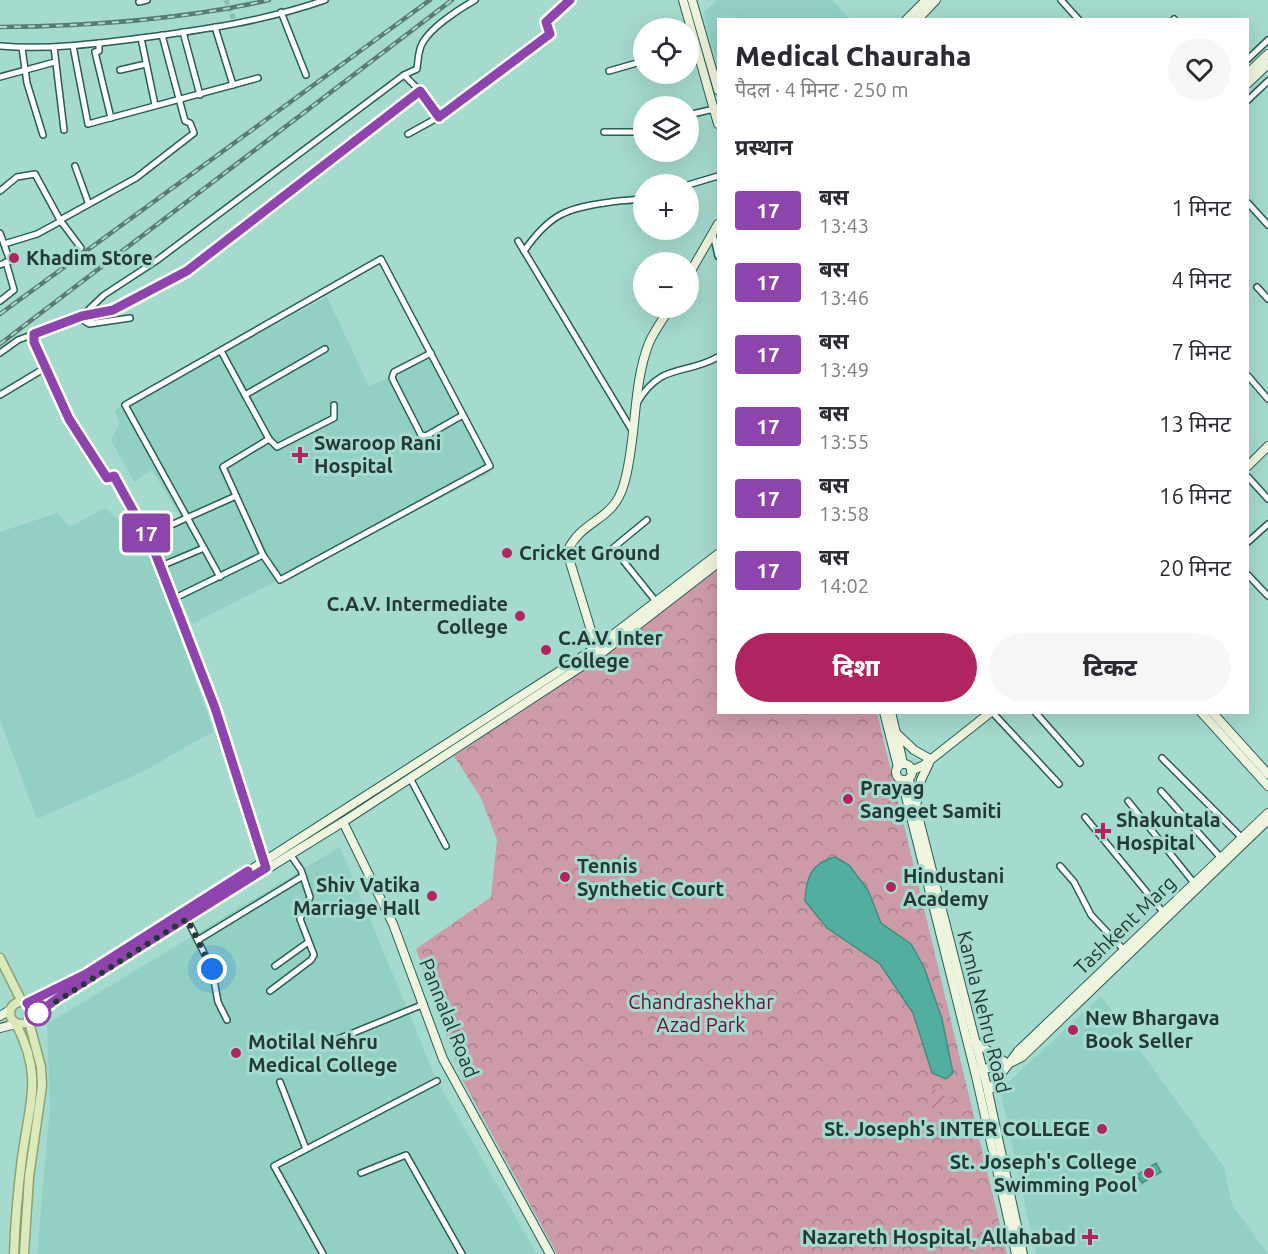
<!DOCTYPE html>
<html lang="hi">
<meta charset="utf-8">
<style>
body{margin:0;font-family:Ubuntu,"Noto Sans Devanagari",sans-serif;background:#f7f7f7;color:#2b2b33;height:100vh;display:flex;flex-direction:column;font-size:22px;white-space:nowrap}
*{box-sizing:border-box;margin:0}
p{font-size:20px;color:#7c7c81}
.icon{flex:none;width:33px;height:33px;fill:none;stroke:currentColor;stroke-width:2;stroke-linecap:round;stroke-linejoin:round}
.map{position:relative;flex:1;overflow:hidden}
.details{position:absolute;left:717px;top:18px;width:532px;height:696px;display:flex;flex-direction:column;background:#fff;border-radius:0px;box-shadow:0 6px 24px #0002}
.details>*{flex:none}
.badge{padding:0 12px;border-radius:4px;font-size:21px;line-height:39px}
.tools{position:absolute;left:633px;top:18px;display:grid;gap:12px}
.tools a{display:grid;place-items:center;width:66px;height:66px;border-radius:50%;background:#fff;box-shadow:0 6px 24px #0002;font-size:30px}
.you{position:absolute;width:30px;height:30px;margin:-15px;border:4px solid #fff;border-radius:50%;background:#1a73e8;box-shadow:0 0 0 9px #1a73e833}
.map>.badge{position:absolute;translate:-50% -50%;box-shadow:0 0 0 3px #fff}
h2{padding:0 18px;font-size:22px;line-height:54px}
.round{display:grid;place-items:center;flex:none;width:63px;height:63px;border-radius:32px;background:#f7f7f7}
.overview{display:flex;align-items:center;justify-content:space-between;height:102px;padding:0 18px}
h1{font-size:28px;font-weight:800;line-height:45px}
.cta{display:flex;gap:12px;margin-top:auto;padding:12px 18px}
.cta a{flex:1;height:69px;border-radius:36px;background:#b02460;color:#fff;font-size:24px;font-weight:800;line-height:69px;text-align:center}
.cta a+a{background:#f7f7f7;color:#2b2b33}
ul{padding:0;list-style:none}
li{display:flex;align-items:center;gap:18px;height:72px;padding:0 18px}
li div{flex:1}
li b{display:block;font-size:22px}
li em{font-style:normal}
li .badge{min-width:66px;font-weight:700;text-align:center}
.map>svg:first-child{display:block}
.built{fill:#92d0c4}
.park{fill:url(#park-crowns)}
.garden{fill:url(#garden-furrows)}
.water{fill:#52af9f;stroke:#448c7f;stroke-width:1.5}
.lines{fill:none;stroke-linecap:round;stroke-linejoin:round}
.street-tunnel{stroke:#8bbab0;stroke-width:5;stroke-dasharray:5 2.5;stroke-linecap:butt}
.street-casing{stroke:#2a5d54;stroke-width:8}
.secondary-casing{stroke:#2a5d54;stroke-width:10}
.primary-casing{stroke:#8da26e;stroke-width:11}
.street{stroke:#fff;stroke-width:5}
.secondary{stroke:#eef4dd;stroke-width:8}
.primary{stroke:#dce9bb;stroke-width:8}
.rail-casing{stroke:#597b74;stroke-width:4.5}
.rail{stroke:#a5dacf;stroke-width:2;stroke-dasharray:7;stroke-linecap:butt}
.line-casing{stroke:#fff;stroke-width:14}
.line{stroke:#8e44ad;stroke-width:9}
.walk{stroke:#243935;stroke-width:6;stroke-dasharray:0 10.8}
.poi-dot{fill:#b02460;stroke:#a5dacf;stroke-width:2}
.stop-dot{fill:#fff;stroke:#8e44ad;stroke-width:3}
.labels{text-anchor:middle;stroke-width:6;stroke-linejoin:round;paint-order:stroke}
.poi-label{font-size:20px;font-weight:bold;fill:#243935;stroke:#a5dacf;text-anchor:start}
.street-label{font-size:20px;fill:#243935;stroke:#a5dacf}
.park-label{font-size:20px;fill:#661035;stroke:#a5dacf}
</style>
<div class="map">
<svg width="1268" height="1254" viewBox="0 0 1268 1254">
<defs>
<pattern id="park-crowns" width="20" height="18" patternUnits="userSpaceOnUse" patternTransform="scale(1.5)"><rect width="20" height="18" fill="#cd9ba8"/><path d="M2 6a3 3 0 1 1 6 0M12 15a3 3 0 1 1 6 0" fill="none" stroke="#a67f8a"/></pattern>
<pattern id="garden-furrows" width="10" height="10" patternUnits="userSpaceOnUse" patternTransform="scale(1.5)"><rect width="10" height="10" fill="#cd9ba8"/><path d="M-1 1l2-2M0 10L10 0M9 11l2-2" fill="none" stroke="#a67f8a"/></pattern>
</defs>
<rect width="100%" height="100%" fill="#a5dacf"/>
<!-- built -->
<g class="built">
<polygon points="717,0 832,0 850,19 718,20 718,66 703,13"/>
<polygon points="327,297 369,386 429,359 490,473 192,624 153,535 181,517 152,470 134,482 111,440 119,425 115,410"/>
<polygon points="105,508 147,546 214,731 146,770 37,819 0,720 0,532 57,513 70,527"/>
<polygon points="340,847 437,1081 537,1254 37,1254 50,1107 47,1024"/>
<polygon points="1101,996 1224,1167 1232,1205 1268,1254 1036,1254 1000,1090"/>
</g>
<!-- park -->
<polygon class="park" points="718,568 718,712 877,713 1007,1254 557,1254 463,1081 416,949 491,897 497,840 481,798 454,756 607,654"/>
<!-- garden -->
<polygon class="garden" points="932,1088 947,1098 958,1099 932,1117"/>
<!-- water -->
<g class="water">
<path d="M835,857L849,865L868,890L881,923L911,944L924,967L942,1019L953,1073L946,1079L932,1073L913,1013L880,964L827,928L805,901C806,878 811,863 835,857Z"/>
<polygon points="1156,1163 1161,1172 1142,1183 1137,1175"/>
</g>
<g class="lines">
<!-- street-tunnel -->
<polyline class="street-tunnel" points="226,0 236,24"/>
<defs>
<g id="street">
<polyline points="1061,0 1079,20"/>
<polyline points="139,2 147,0"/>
<polyline points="281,12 306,75"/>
<polyline points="1174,19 1175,20"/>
<polyline points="215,27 233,85"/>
<polyline points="183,32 200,95"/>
<polyline points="141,38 155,105"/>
<polyline points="99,43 99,51 95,52 111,118"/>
<path d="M0,46C47,50 94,44 141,38C203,30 265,21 325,0"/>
<polyline points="73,46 88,124 258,78"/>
<polyline points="54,47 64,130"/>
<polyline points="22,48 27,83 43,135"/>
<polyline points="1248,59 1268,40"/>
<polyline points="120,70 146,64"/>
<polyline points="609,71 644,61"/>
<path d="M404,75L417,69C418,62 418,54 421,46C428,29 459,9 475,0"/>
<polyline points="0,77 55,62"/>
<polyline points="1248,100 1268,81"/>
<polyline points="688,115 714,109"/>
<polyline points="604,132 634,132 644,128"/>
<polyline points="408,134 439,117 550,34 546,22 571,0"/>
<polyline points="75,166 88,202"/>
<polyline points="688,185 718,176"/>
<polyline points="0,191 17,177 35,174 60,220 81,248"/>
<polyline points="1248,203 1268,225"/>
<polyline points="60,220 136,178 194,133 190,123 185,121 162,35"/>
<polyline points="0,233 10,261 0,265"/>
<polyline points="713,234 718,256"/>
<polyline points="518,241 633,432"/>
<polyline points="4,244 37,234 61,221"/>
<path d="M524,251C550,214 566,208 611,202C622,200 632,201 644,198"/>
<polyline points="1257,287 1268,299"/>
<polyline points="0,301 14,290 6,262"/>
<polyline points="82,316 104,295 156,261 404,75 420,91 439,117"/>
<polyline points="78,317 89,324 130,318"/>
<polyline points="35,334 34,342 69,419 107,478 114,476 152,545 173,599 215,708 264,863"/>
<polyline points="221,351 269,439"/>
<polyline points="0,353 18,340 82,316 113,310 187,271 420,91"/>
<polyline points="431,353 394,372 392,378 421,435 426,436 463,415"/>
<polyline points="1248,376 1268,399"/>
<polyline points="0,395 45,368"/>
<polyline points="245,395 325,349"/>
<path d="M637,403C661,362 684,376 718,357"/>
<polyline points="1248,477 1268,499"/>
<polyline points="647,520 613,548 658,604"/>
<polyline points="162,529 236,496"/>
<polyline points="1248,542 1268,524"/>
<polyline points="161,566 204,548"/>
<polyline points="1248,575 1268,596"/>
<polyline points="220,577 125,405 381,259 490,466 280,580 263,555 223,467 269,439 277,447 334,418 334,405"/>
<polyline points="173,599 263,555"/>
<polyline points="992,712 1059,784"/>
<polyline points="1035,712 1080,763"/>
<polyline points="1162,758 1242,838"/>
<polyline points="410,778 446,846"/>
<polyline points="1161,791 1221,858"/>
<polyline points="1128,801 1194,883"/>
<polyline points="1085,817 1163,912"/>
<polyline points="1060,866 1074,882 1091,915 1124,950"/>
<polyline points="187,919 212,969 218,1002 227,1020"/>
<polyline points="198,940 303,876"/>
<polyline points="275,966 307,943"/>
<polyline points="270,991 311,960 314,955 300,919 310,897 301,870 290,854"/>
<polyline points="326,1044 424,1004"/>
<polyline points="280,1082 306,1149"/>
<polyline points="361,1173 406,1155 462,1254"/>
<polyline points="323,1254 274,1166 437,1081"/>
</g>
<g id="secondary">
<polyline points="683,0 718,124"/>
<polyline points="692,0 718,90"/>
<polyline points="906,20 926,0"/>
<polyline points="917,20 936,0"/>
<polyline points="1248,73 1268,54"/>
<polyline points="1248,83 1268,64"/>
<polyline points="688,276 718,224"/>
<polyline points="1248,466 1268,446"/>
<path d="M597,650L567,552C582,518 613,523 624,484C637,440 632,386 649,343C654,331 663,319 670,308"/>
<polyline points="884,712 898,767"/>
<polyline points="891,712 903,763"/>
<polyline points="1201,712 1268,786"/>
<polyline points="1212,712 1268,774"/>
<polyline points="896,733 914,750 930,759"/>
<circle cx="904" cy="772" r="8"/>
<polyline points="911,771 924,765 991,712"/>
<polyline points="909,780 987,1087 1023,1254"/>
<polyline points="902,781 976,1076 1016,1254"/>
<polyline points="916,806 921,780 929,763"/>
<polyline points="343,822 393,924 443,1059 550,1254"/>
<polyline points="26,1003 53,992 137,943 597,647 718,554"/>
<polyline points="0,1016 10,1010"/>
<polyline points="31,1019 55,1000 343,822 599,655 718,563"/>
<polyline points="0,1028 16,1024"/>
<polyline points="975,1042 1008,1064"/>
<polyline points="979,1070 1008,1064 1022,1057 1268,820"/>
<polyline points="988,1092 1018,1051 1268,813"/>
</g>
<g id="primary">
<polyline points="0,958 22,1002"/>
<circle cx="21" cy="1013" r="11"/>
<path d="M14,1254C15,1222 18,1190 22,1158C29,1104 44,1077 16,1024"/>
<polyline points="24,1254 29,1177 42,1086 41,1067 29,1022"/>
</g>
</defs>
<!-- street casing -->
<use href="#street" class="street-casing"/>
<!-- secondary casing -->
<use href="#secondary" class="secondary-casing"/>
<!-- primary casing -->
<use href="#primary" class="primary-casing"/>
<!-- street -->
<use href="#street" class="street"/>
<!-- secondary -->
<use href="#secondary" class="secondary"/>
<!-- primary -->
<use href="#primary" class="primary"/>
<defs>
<g id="rail">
<path d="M0,27C91,26 181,20 269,0"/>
<polyline points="0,314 430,0"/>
<polyline points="0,344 452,0"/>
</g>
</defs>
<!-- rail casing -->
<use href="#rail" class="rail-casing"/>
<!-- rail -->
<use href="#rail" class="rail"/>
</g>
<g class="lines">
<defs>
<polyline id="line" points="248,871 86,974 27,1003 32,1010 31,1019 55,1000 266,868 215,708 173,599 152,545 114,476 107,478 69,419 34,342 34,334 82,316 113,310 187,271 420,91 439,117 550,34 546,22 570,0"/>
</defs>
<!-- line casing -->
<use href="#line" class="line-casing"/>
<!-- line -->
<use href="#line" class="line"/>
<!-- walk -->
<polyline class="walk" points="38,1013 187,919 212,969"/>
</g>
<!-- markers -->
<g class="poi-dot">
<circle cx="14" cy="258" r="6"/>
<path d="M297 446h6v6h6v6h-6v6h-6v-6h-6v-6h6z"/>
<circle cx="507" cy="553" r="6"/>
<circle cx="520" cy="616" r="6"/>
<circle cx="546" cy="650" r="6"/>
<circle cx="848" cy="799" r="6"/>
<path d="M1100 822h6v6h6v6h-6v6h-6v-6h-6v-6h6z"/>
<circle cx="565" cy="877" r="6"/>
<circle cx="891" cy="887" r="6"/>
<circle cx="432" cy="896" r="6"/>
<circle cx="1073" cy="1030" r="6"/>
<circle cx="236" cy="1053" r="6"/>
<circle cx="1102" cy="1129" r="6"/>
<circle cx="1149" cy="1173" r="6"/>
<path d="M1087 1228h6v6h6v6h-6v6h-6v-6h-6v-6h6z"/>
</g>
<circle class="stop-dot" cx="38" cy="1013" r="12"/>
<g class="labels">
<!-- poi labels -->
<g class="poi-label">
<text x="26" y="265">Khadim Store</text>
<text x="314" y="450">Swaroop Rani<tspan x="314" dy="23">Hospital</tspan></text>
<text x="519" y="560">Cricket Ground</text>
<text x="508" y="611" text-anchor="end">C.A.V. Intermediate<tspan x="508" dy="23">College</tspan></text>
<text x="558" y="645">C.A.V. Inter<tspan x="558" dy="23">College</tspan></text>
<text x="860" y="795">Prayag<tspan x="860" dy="23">Sangeet Samiti</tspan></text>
<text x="1116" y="827">Shakuntala<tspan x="1116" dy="23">Hospital</tspan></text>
<text x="577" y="873">Tennis<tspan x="577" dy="23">Synthetic Court</tspan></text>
<text x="903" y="883">Hindustani<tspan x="903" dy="23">Academy</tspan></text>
<text x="420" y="892" text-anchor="end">Shiv Vatika<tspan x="420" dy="23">Marriage Hall</tspan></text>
<text x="1085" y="1025">New Bhargava<tspan x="1085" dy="23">Book Seller</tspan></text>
<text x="248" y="1049">Motilal Nehru<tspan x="248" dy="23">Medical College</tspan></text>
<text x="1090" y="1136" text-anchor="end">St. Joseph's INTER COLLEGE</text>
<text x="1137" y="1169" text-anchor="end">St. Joseph's College<tspan x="1137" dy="23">Swimming Pool</tspan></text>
<text x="1076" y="1244" text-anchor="end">Nazareth Hospital, Allahabad</text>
</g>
<!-- street labels -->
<g class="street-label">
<text transform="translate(1125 925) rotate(-44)" y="7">Tashkent Marg</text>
<text transform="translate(984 1012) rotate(76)" y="7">Kamla Nehru Road</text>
<text transform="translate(449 1018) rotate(68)" y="7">Pannalal Road</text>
</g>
<!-- park labels -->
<g class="park-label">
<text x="701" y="1009">Chandrashekhar<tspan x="701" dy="23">Azad Park</tspan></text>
</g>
</g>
</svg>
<div class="tools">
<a><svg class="icon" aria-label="locate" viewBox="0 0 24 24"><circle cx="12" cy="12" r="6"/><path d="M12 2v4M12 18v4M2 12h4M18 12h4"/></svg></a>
<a><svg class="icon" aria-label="layers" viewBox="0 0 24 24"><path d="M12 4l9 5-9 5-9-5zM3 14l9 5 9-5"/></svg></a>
<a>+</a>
<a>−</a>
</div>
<div class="you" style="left:212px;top:969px"></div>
<b class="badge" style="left:146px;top:533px;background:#8e44ad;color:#fff">17</b>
<section class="details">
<div class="overview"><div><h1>Medical Chauraha</h1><p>पैदल · 4 मिनट · 250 m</p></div><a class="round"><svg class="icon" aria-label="heart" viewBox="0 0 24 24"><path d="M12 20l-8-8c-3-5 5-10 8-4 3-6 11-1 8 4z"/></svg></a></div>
<h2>प्रस्थान</h2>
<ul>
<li><span class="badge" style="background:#8e44ad;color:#fff">17</span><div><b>बस</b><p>13:43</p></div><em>1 मिनट</em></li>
<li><span class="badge" style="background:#8e44ad;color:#fff">17</span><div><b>बस</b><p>13:46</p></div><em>4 मिनट</em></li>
<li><span class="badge" style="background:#8e44ad;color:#fff">17</span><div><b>बस</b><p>13:49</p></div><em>7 मिनट</em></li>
<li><span class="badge" style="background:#8e44ad;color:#fff">17</span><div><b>बस</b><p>13:55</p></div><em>13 मिनट</em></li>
<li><span class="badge" style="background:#8e44ad;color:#fff">17</span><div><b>बस</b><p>13:58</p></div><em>16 मिनट</em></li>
<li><span class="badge" style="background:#8e44ad;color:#fff">17</span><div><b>बस</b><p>14:02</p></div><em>20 मिनट</em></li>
</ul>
<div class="cta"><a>दिशा</a><a>टिकट</a></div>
</section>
</div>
